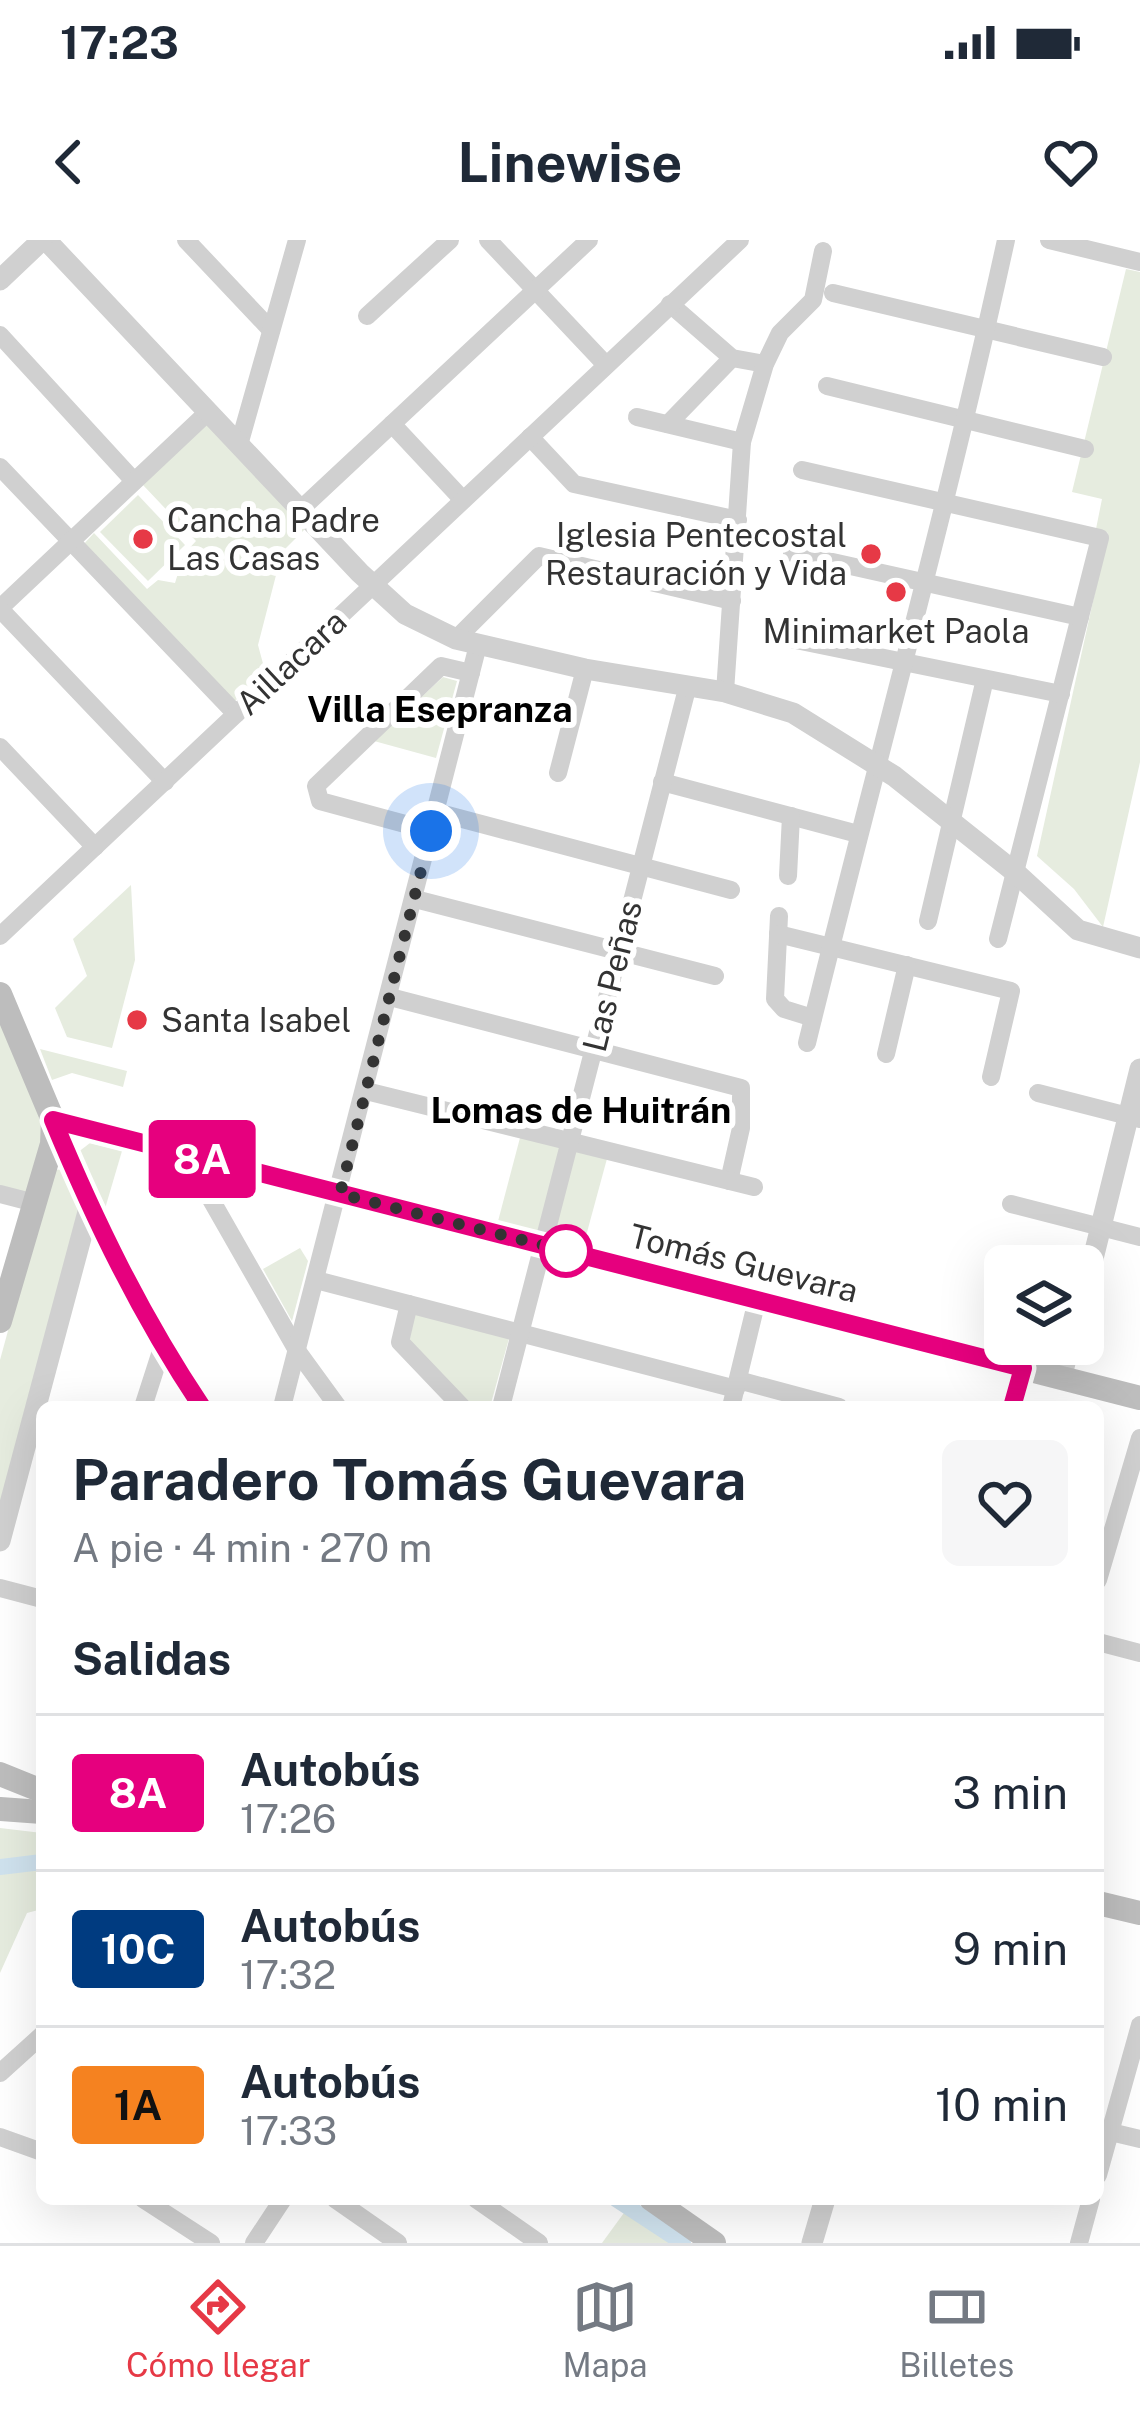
<!DOCTYPE html>
<html lang="es">
<meta charset="utf-8">
<style>
body{margin:0;font-family:"Public Sans",sans-serif;background:#f6f6f7;color:#1f2937;height:100vh;display:flex;flex-direction:column;font-size:45px;white-space:nowrap}
*{box-sizing:border-box;margin:0}
p{font-size:39px;color:#747a83}
.icon{flex:none;width:66px;height:66px;fill:none;stroke:currentColor;stroke-width:2;stroke-linecap:round;stroke-linejoin:round}
.map{position:relative;flex:1;overflow:hidden}
.details{position:absolute;left:36px;top:1161px;width:1068px;height:804px;display:flex;flex-direction:column;background:#fff;border-radius:18px;box-shadow:0 12px 48px #0002}
.details>*{flex:none}
.badge{padding:0 24px;border-radius:9px;font-size:42px;line-height:78px}
.buttons{position:absolute;left:984px;top:1005px;display:grid;gap:24px}
.buttons a{display:grid;place-items:center;width:120px;height:120px;border-radius:18px;background:#fff;box-shadow:0 12px 48px #0002;font-size:60px}
.you{position:absolute;width:60px;height:60px;margin:-30px;border:9px solid #fff;border-radius:50%;background:#1a73e8;box-shadow:0 0 0 18px #1a73e833}
.map>.badge{position:absolute;translate:-50% -50%;box-shadow:0 0 0 6px #fff}
h2{padding:0 36px;font-size:45px;line-height:108px}
.round{display:grid;place-items:center;flex:none;width:126px;height:126px;border-radius:18px;background:#f6f6f7}
.overview{display:flex;align-items:center;justify-content:space-between;height:204px;padding:0 36px}
h1{font-size:57px;font-weight:700;line-height:90px}
ul{padding:0;list-style:none}
li{display:flex;align-items:center;gap:36px;height:156px;padding:0 36px;border-top:3px solid #e0e1e3}
li div{flex:1}
li b{display:block;font-size:45px}
li em{font-style:normal}
li .badge{min-width:132px;font-weight:700;text-align:center}
.status{display:flex;justify-content:space-between;align-items:center;height:84px;padding:0 60px;background:#fff;direction:ltr}
.status svg{height:33px;fill:currentColor}
header{display:flex;justify-content:space-between;align-items:center;height:156px;padding:0 36px;background:#fff;font-size:54px;font-weight:700}
.tabs{display:flex;justify-content:space-around;align-items:center;height:168px;border-top:3px solid #e0e1e3;background:#fff;font-size:33px;color:#747a83}
.tabs a{display:grid;justify-items:center;gap:6px}
.tabs .on{color:#e63946}
.map>svg:first-child{display:block}
.green{fill:#e6ecdf}
.lines{fill:none;stroke-linecap:round;stroke-linejoin:round}
.canal{stroke:#cfe2ee;stroke-width:16}
.minor{stroke:#d0d0d0;stroke-width:18}
.tertiary{stroke:#d0d0d0;stroke-width:21}
.secondary{stroke:#bdbdbd;stroke-width:24}
.line-casing{stroke:#fff;stroke-width:27}
.line{stroke:#e6007e;stroke-width:18}
.walk{stroke:#333;stroke-width:12;stroke-dasharray:0 21.6}
.poi-dot{fill:#e63946;stroke:#fff;stroke-width:4.5}
.stop-dot{fill:#fff;stroke:#e6007e;stroke-width:6}
.labels{text-anchor:middle;stroke-width:12;stroke-linejoin:round;paint-order:stroke}
.poi-label{font-size:33px;fill:#333;stroke:#fff;text-anchor:start}
.street-label{font-size:33px;fill:#333;stroke:#fff}
.neighbourhood-label{font-size:36px;font-weight:bold;fill:#000;stroke:#fff}
</style>
<div class="status"><b>17:23</b><svg viewBox="0 0 49 12"><path d="M0 12V9h3v3zM5 12V6h3v6zM10 12V3h3v9zM15 12V0h3v12zM26 1h20v11H26zM47 4h2v5h-2z"/></svg></div>
<header><svg class="icon" aria-label="back" viewBox="0 0 24 24"><path d="M15 5l-7 7 7 7"/></svg>Linewise<svg class="icon" aria-label="heart" viewBox="0 0 24 24"><path d="M12 20l-8-8c-3-5 5-10 8-4 3-6 11-1 8 4z"/></svg></header>
<div class="map">
<svg width="1140" height="2003" viewBox="0 0 1140 2003">
<rect width="100%" height="100%" fill="#fff"/>
<!-- green -->
<g class="green">
<polygon points="1126,29 1140,32 1140,522 1103,687 1074,649 1037,616 1108,293 1096,289 1102,259 1072,252"/>
<polygon points="206,183 305,289 282,312 258,405 265,431 232,464 82,306 94,293 147,349 158,340 175,343 184,314 196,301 143,245"/>
<polygon points="138,255 185,305 148,341 100,292"/>
<polygon points="443,437 457,441 436,518 374,501"/>
<polygon points="131,645 135,720 112,808 67,797 55,768 87,736 73,699"/>
<polygon points="0,783 46,886 30,954 0,946"/>
<polygon points="40,809 127,831 123,847 72,833 52,840"/>
<polygon points="521,894 563,904 540,996 497,985"/>
<polygon points="90,903 122,911 104,972 77,913"/>
<polygon points="570,905 608,915 583,1007 547,998"/>
<polygon points="70,929 84,961 0,1267 0,1120 52,930"/>
<polygon points="300,1008 308,1021 292,1081 263,1029"/>
<polygon points="412,1070 510,1095 490,1167 471,1167 405,1100"/>
<polygon points="0,1588 42,1593 42,1669 27,1673 0,1733"/>
<polygon points="629,1966 679,2003 602,2003"/>
</g>
<g class="lines">
<!-- canal -->
<g class="canal">
<polyline points="0,1627 42,1622"/>
<polyline points="616,1959 683,2003"/>
</g>
<!-- minor -->
<g class="minor">
<polyline points="186,0 271,90"/>
<polyline points="488,0 606,125"/>
<polyline points="1049,0 1140,22"/>
<polyline points="833,53 1103,117"/>
<polyline points="670,64 732,118 765,124"/>
<polyline points="367,76 450,0"/>
<polyline points="0,95 134,241"/>
<polyline points="827,146 1085,209"/>
<polyline points="637,177 742,202"/>
<polyline points="392,184 463,260"/>
<polyline points="668,184 732,118"/>
<polyline points="530,197 574,244 738,280"/>
<polyline points="239,205 297,0"/>
<polyline points="0,227 236,474"/>
<polyline points="802,230 1100,298 998,699"/>
<polyline points="300,270 589,0"/>
<polyline points="792,313 1080,377"/>
<polyline points="0,368 208,172"/>
<polyline points="0,369 165,542"/>
<polyline points="781,397 1061,454"/>
<polyline points="456,399 539,316 732,361"/>
<polyline points="725,452 742,202 765,124 780,93 813,60 823,11"/>
<polyline points="0,507 95,607"/>
<polyline points="558,533 585,429"/>
<polyline points="662,542 858,594"/>
<polyline points="436,572 731,650"/>
<polyline points="431,591 320,561 316,546 441,426 471,433"/>
<polyline points="788,636 791,576"/>
<polyline points="415,659 715,736"/>
<polyline points="779,676 775,759 784,769 813,778"/>
<polyline points="928,681 985,439"/>
<polyline points="778,694 1011,751 991,837"/>
<polyline points="0,696 740,0"/>
<polyline points="390,757 741,848 741,888 729,941"/>
<path d="M807,803C873,535 947,270 1006,0"/>
<polyline points="886,814 907,725"/>
<polyline points="366,851 754,947"/>
<polyline points="1038,853 1140,879"/>
<polyline points="185,914 298,1112 338,1167"/>
<polyline points="0,954 35,963"/>
<polyline points="1011,964 1140,997"/>
<polyline points="316,1040 736,1149"/>
<polyline points="409,1064 400,1102 462,1167"/>
<polyline points="1063,1138 1071,1104"/>
<polyline points="738,1140 839,1167"/>
<polyline points="143,1167 162,1108"/>
<polyline points="282,1167 478,405"/>
<polyline points="501,1167 688,445"/>
<polyline points="731,1167 757,1060"/>
<polyline points="1098,1340 1140,1198"/>
<polyline points="0,1348 42,1359"/>
<polyline points="1098,1402 1140,1413"/>
<polyline points="0,1833 42,1795"/>
<polyline points="1098,1889 1140,1899"/>
<polyline points="0,1897 42,1912"/>
<polyline points="1098,1935 1140,1785"/>
<polyline points="143,1959 211,2003"/>
<polyline points="335,1959 398,2003"/>
<polyline points="476,1959 539,2003"/>
<polyline points="254,2003 283,1959"/>
<polyline points="1079,2003 1091,1959"/>
</g>
<!-- tertiary -->
<g class="tertiary">
<polyline points="46,0 360,333 405,374 456,399 585,429 725,452 793,473 894,536 1016,633 1078,690 1140,708"/>
<polyline points="0,40 42,0"/>
<path d="M53,881C95,981 141,1076 202,1167"/>
<polyline points="1083,1059 1140,829"/>
<polyline points="1012,1167 1023,1128 1047,1104"/>
<polyline points="0,1301 89,968"/>
<polyline points="812,2003 825,1959"/>
</g>
<!-- secondary -->
<g class="secondary">
<polyline points="0,754 53,880 52,904 0,1081"/>
<polyline points="53,880 1140,1158"/>
<polyline points="0,1534 42,1551"/>
<polyline points="0,1569 42,1572"/>
<polyline points="1098,1663 1140,1673"/>
<polyline points="651,1959 714,2003"/>
</g>
</g>
<g class="lines">
<defs>
<path id="line" d="M202,1167C141,1076 95,981 53,880L1023,1128L1012,1167"/>
</defs>
<!-- line casing -->
<use href="#line" class="line-casing"/>
<!-- line -->
<use href="#line" class="line"/>
<!-- walk -->
<polyline class="walk" points="431,591 340,954 566,1011"/>
</g>
<!-- markers -->
<g class="poi-dot">
<circle cx="143" cy="299" r="12"/>
<circle cx="871" cy="314" r="12"/>
<circle cx="896" cy="352" r="12"/>
<circle cx="137" cy="780" r="12"/>
</g>
<circle class="stop-dot" cx="566" cy="1011" r="24"/>
<g class="labels">
<!-- poi labels -->
<g class="poi-label">
<text x="167" y="292">Cancha Padre<tspan x="167" dy="38">Las Casas</tspan></text>
<text x="847" y="307" text-anchor="end">Iglesia Pentecostal<tspan x="847" dy="38">Restauración y Vida</tspan></text>
<text x="896" y="403" text-anchor="middle">Minimarket Paola</text>
<text x="161" y="792">Santa Isabel</text>
</g>
<!-- street labels -->
<g class="street-label">
<text transform="translate(291 422) rotate(-43)" y="12">Aillacara</text>
<text transform="translate(612 736) rotate(-76)" y="12">Las Peñas</text>
<text transform="translate(744 1023) rotate(14)" y="12">Tomás Guevara</text>
</g>
<!-- neighbourhood labels -->
<g class="neighbourhood-label">
<text x="440" y="482">Villa Esepranza</text>
<text x="581" y="883">Lomas de Huitrán</text>
</g>
</g>
</svg>
<div class="buttons">
<a><svg class="icon" aria-label="layers" viewBox="0 0 24 24"><path d="M12 4l9 5-9 5-9-5zM3 14l9 5 9-5"/></svg></a>
</div>
<div class="you" style="left:431px;top:591px"></div>
<b class="badge" style="left:202px;top:919px;background:#e6007e;color:#fff">8A</b>
<section class="details">
<div class="overview"><div><h1>Paradero Tomás Guevara</h1><p>A pie · 4 min · 270 m</p></div><a class="round"><svg class="icon" aria-label="heart" viewBox="0 0 24 24"><path d="M12 20l-8-8c-3-5 5-10 8-4 3-6 11-1 8 4z"/></svg></a></div>
<h2>Salidas</h2>
<ul>
<li><span class="badge" style="background:#e6007e;color:#fff">8A</span><div><b>Autobús</b><p>17:26</p></div><em>3 min</em></li>
<li><span class="badge" style="background:#003b80;color:#fff">10C</span><div><b>Autobús</b><p>17:32</p></div><em>9 min</em></li>
<li><span class="badge" style="background:#f58220;color:#111">1A</span><div><b>Autobús</b><p>17:33</p></div><em>10 min</em></li>
</ul>
</section>
</div>
<nav class="tabs">
<a class="on"><svg class="icon" aria-label="directions" viewBox="0 0 24 24"><path d="M12 3l9 9-9 9-9-9zM9 14v-3h6M13 9l2 2-2 2"/></svg>Cómo llegar</a>
<a><svg class="icon" aria-label="map" viewBox="0 0 24 24"><path d="M3 6l6-2 6 2 6-2v14l-6 2-6-2-6 2zM9 4v14M15 6v14"/></svg>Mapa</a>
<a><svg class="icon" aria-label="tickets" viewBox="0 0 24 24"><path d="M3 7h18v10H3zM15 7v10"/></svg>Billetes</a>
</nav>
